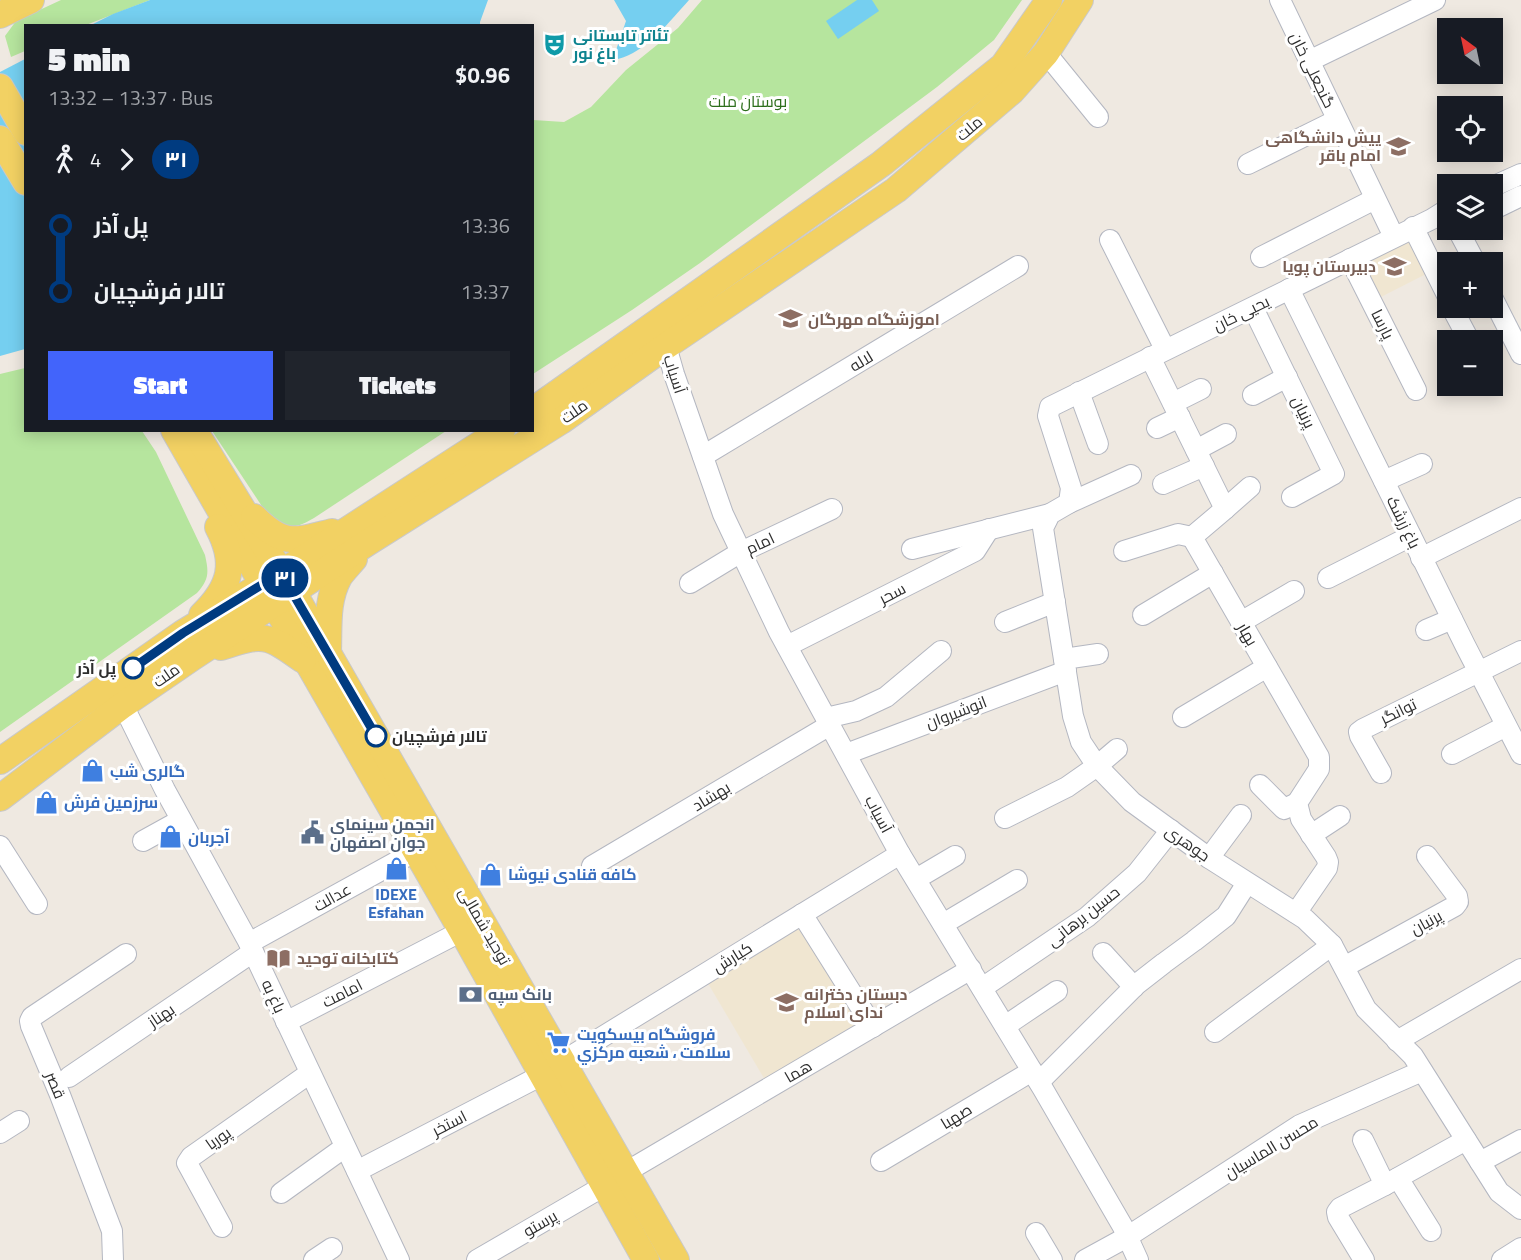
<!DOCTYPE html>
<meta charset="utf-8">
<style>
body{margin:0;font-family:"Titillium Web",Cairo,sans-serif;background:#20242c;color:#f1f3f6;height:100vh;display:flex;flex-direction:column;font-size:22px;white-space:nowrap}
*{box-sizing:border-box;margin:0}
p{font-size:20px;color:#9ea1a6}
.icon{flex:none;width:33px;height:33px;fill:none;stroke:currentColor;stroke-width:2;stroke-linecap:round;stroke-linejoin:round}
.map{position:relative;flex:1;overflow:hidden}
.details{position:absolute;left:24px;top:24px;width:510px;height:408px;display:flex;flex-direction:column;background:#171b24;border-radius:0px;box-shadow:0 3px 15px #0003}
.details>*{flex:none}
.badge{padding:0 12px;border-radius:20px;font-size:21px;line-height:39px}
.needle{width:39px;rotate:327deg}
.controls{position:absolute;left:1437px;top:18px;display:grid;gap:12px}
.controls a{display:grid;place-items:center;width:66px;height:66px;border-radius:0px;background:#171b24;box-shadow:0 3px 15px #0003;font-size:30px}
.map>.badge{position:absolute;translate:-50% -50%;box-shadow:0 0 0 3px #fff}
.legs{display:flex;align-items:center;gap:9px;height:66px;padding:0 24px;font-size:20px}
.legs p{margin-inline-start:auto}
.overview{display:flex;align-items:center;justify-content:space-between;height:102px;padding:0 24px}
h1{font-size:33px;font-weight:800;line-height:45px}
.cta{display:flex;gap:12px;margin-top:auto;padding:12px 24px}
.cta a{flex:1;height:69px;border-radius:0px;background:#4264fb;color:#fff;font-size:24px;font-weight:800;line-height:69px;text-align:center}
.cta a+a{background:#20242c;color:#f1f3f6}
ul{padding:0 24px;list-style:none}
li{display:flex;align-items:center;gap:21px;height:66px;font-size:22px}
li i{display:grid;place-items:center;width:9px;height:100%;margin:0 8px;background:currentColor}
li i::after{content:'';width:15px;height:15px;margin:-8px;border:4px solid;border-radius:50%;background:#171b24}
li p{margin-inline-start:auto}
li:first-child i{background:linear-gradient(#0000 50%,currentColor 0)}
li:last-child i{background:linear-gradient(currentColor 50%,#0000 0)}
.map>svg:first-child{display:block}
.education{fill:#f0e6d1}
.green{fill:#b6e59e}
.water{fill:#75cff0}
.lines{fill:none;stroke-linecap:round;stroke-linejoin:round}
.minor-casing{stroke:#b4b7c1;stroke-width:22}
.major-casing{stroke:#c9c9c9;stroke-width:28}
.minor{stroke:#fff;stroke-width:20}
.major{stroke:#f2d163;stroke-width:26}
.line-1-casing{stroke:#fff;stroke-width:14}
.line-1{stroke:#003b80;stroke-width:9}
.stop-1-dot{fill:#fff;stroke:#003b80;stroke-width:3}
.labels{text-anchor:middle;stroke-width:6;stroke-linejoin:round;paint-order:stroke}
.culture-label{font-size:16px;font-weight:bold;fill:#0d838f;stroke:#fff;text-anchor:start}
.street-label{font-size:16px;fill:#2e2e2e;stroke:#fff}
.park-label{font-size:16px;fill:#2c6e1b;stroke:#fff}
.education-label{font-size:16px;font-weight:bold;fill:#785e54;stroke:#fff;text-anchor:start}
.stop-label{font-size:16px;font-weight:bold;fill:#2e2e2e;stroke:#fff;text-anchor:end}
.shop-label{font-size:16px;font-weight:bold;fill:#366cbe;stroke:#fff;text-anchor:start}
.service-label{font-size:16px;font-weight:bold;fill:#4e5e75;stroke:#fff;text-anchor:start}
</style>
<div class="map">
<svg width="1521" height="1260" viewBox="0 0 1521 1260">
<rect width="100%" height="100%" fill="#efe9e1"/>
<!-- education -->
<g class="education">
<polygon points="1410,234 1430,272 1377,299 1358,260"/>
<polygon points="802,922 868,1025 768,1085 706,980"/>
</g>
<!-- green -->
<g class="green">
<polygon points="61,0 150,0 86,25 26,26 25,51 11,57 5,36 16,21"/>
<polygon points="702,0 1022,0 994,40 937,87 700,263 632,310 533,374 533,120 564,122 591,107 626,70 678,28"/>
<path d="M25,368L26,430L142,431L156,452L205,555C209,573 209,579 197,593L0,732V374Z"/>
<path d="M212,431H446L314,518C298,527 293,528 275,526Z"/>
</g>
<!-- water -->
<g class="water">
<polygon points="150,0 488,0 480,22 480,25 91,25 113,14"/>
<path d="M614,0H689C671,20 645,53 618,59L615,55L616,50L626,21Z"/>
<polygon points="857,0 872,0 879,11 838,39 826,21"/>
<polygon points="25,59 25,349 0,356 0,72"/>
</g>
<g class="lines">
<defs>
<g id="minor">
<polyline points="1280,0 1394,237"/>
<polyline points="1046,53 1098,117"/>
<polyline points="1309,61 1435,0"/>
<polyline points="1248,164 1337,120"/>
<polyline points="1492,187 1521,174"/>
<polyline points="1448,209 1432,219 1050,407 1048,416 1071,488 1069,503 1050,514 1043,528 1073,716 1081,742 1097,766 1132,802 1209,858 1305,919 1332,945 1366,1009 1413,1056 1499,1192 1521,1209"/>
<polyline points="1492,210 1521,196"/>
<polyline points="1413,227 1448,297"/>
<polyline points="1458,230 1475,262"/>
<polyline points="1110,240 1165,349"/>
<polyline points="1261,257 1375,199"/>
<polyline points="1350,259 1416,390"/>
<polyline points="1289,289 1465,645 1521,754"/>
<polyline points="1492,297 1521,354"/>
<polyline points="1253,308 1334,474 1292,497"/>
<polyline points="1452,308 1469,340"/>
<polyline points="666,346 674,374 723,514 779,632 900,854 1043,1089 1123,1227 1138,1260"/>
<polyline points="1150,357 1225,509 1192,537 1319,757 1319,769 1297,803 1301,819 1326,857 1328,862 1327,868 1296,913"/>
<polyline points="1079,392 1098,444"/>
<polyline points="1253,395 1287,377"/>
<polyline points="1173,403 1201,389"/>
<polyline points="1157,428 1180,417"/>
<polyline points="1196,450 1226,434"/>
<polyline points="703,456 1018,266"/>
<polyline points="1384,481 1422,464"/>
<polyline points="1163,484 1204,466"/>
<polyline points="1069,503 1131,475"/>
<polyline points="1225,509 1250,487"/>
<polyline points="912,549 1050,514"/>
<polyline points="1124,551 1178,534 1192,537"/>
<polyline points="1421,558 1521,508"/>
<polyline points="1328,578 1411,536"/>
<polyline points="690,583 741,552 832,509"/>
<polyline points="1143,615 1213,573"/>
<polyline points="1005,622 1055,602"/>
<polyline points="1241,622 1294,591"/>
<polyline points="1426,630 1452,619"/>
<polyline points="787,646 975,551 989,529"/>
<polyline points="1064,659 1098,654"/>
<polyline points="123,705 165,790 249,943 399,1260"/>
<polyline points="1183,717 1267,667"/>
<polyline points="826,718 856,711 886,697 941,651"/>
<polyline points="846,754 1066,671"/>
<polyline points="1452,754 1506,726"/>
<polyline points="1381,773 1360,736 1359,732 1363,729 1521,651"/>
<polyline points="1260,785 1284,809 1297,803"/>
<polyline points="1005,818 1067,787 1097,766 1117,749"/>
<polyline points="1311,835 1340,816"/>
<polyline points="143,841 181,820"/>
<polyline points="0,846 37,904"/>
<polyline points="1209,858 1241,815"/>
<polyline points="592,866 830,725"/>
<polyline points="916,879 955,856"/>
<polyline points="802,914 873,1027"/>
<polyline points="943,924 1017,880"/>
<polyline points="249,943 416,851"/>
<polyline points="1103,953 1134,987"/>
<polyline points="1344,967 1455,906 1458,902 1457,896 1427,856"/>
<polyline points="982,988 1087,917 1137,873 1171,830"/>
<polyline points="286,1022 462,931"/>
<polyline points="1005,1026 1057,991"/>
<polyline points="1215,1032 1332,945"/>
<polyline points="1397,1041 1521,969"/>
<polyline points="563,1061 900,854"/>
<polyline points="69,1077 253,952"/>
<polyline points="1039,1082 1137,984 1164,963 1194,941 1226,916 1247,883"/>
<polyline points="0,1133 19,1121"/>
<polyline points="1363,1140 1385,1185"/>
<polyline points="881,1161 1032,1071"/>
<polyline points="1480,1162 1521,1140"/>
<polyline points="357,1171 542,1075"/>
<polyline points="626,1172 971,969"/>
<polyline points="1398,1178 1431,1231"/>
<polyline points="281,1193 345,1147"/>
<polyline points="222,1227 187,1163 191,1157 310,1073"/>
<polyline points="1036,1233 1052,1260"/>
<polyline points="113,1260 112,1231 60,1095 31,1026 30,1021 32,1017 126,954"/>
<polyline points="314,1260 332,1248"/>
<polyline points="477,1260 604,1186"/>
<polyline points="1085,1260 1127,1237 1300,1125 1422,1071"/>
<polyline points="1364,1260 1338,1217 1337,1212 1340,1208 1385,1185 1466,1140"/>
<polyline points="1502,1260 1521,1248"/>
</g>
<g id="major">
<polyline points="0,15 31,0"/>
<polyline points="0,87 26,132"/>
<polyline points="0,139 26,182"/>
<polyline points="532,411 881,164 1003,66 1049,0"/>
<polyline points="174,430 462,931 646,1260"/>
<polyline points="194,430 293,592 676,1260"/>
<path d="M254,517C284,547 295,541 332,532"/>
<path d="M202,615C231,587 237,563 218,527"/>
<path d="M221,647C263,633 267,634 303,660"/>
<path d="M328,653C329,627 326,601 339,577C343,571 349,565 354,559"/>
<polyline points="0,761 183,633 281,573 502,430"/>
<polyline points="0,798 123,705 193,657 367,543 561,421 666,346 896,190 1012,91 1046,53 1080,0"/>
</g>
</defs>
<!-- minor casing -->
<use href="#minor" class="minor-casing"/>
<!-- major casing -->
<use href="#major" class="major-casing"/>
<!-- minor -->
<use href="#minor" class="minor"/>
<!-- major -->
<use href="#major" class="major"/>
</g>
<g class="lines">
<defs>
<polyline id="line-1" points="133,668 183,633 281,573 376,736"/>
</defs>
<!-- line-1 casing -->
<use href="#line-1" class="line-1-casing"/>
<!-- line-1 -->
<use href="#line-1" class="line-1"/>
</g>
<!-- icons -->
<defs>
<symbol id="theatre-bare" viewBox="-9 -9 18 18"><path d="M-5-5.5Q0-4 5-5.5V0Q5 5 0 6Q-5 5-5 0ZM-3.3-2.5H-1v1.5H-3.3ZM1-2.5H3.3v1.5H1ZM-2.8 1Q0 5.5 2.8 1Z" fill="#0f9aa8" stroke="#fff" stroke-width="2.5" paint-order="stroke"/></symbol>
<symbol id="school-bare" viewBox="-9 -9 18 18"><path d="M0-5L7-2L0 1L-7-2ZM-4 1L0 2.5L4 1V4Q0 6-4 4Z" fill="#8d6e63" stroke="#fff" stroke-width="2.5" paint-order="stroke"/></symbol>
<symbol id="university-bare" viewBox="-9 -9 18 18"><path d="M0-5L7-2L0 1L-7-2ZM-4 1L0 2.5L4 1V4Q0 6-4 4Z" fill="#8d6e63" stroke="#fff" stroke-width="2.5" paint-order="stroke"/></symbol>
<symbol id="shop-bare" viewBox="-9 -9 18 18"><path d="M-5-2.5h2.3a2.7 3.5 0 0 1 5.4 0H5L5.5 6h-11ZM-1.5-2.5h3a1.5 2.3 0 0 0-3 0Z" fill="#3f7fe0" stroke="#fff" stroke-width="2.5" paint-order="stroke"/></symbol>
<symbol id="civic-bare" viewBox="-9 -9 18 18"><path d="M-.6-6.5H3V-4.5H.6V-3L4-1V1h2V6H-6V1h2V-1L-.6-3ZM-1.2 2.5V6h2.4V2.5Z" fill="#5c6f8a" stroke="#fff" stroke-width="2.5" paint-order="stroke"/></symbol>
<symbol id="library-bare" viewBox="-9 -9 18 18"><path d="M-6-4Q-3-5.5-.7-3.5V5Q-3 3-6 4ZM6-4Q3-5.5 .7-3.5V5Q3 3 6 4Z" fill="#8d6e63" stroke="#fff" stroke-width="2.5" paint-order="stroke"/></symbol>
<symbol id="bank-bare" viewBox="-9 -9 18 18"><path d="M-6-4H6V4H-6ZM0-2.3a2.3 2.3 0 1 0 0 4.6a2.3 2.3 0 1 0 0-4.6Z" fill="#5c6f8a" stroke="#fff" stroke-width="2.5" paint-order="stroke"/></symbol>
<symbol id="supermarket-bare" viewBox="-9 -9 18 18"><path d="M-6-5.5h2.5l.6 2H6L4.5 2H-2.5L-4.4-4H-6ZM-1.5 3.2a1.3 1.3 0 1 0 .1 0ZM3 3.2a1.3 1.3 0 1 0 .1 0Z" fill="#3f7fe0" stroke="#fff" stroke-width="2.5" paint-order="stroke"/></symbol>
</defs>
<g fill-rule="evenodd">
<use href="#theatre-bare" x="538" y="28" width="33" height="33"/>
<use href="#school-bare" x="1382" y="130" width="33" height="33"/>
<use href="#school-bare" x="1378" y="250" width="33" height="33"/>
<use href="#university-bare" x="774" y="302" width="33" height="33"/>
<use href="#shop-bare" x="76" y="754" width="33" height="33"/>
<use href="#shop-bare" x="30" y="786" width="33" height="33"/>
<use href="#civic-bare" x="296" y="816" width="33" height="33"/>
<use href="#shop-bare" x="154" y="820" width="33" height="33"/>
<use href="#shop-bare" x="380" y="852" width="33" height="33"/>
<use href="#shop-bare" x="474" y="858" width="33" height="33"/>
<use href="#library-bare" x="262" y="942" width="33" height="33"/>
<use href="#bank-bare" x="454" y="978" width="33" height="33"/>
<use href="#school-bare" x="770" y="986" width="33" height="33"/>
<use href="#supermarket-bare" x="542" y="1026" width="33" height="33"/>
</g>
<!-- markers -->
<g class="stop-1-dot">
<circle cx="133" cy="668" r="10"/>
<circle cx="376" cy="736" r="10"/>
</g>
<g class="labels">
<!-- culture labels -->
<g class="culture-label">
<text x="573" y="41">تئاتر تابستانی<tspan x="573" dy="18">باغ نور</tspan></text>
</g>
<!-- street labels -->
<g class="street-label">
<text transform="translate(1313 70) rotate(64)" y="6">گنجعلی خان</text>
<text transform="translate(969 128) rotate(-40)" y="6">ملت</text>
<text transform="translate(1241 313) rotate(-26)" y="6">یحیی خان</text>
<text transform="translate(1383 324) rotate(64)" y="6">پارسا</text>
<text transform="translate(861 361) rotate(-31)" y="6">لاله</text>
<text transform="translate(675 374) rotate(72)" y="6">آسیاب</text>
<text transform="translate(574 411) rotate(-35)" y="6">ملت</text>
<text transform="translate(1304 412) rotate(64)" y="6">پرنیان</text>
<text transform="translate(1404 522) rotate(64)" y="6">باغ زرشک</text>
<text transform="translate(760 543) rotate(-25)" y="6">امام</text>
<text transform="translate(892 593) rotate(-27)" y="6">سحر</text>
<text transform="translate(1248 634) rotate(60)" y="6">بهار</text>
<text transform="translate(166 675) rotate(-35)" y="6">ملت</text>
<text transform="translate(1398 711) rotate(-26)" y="6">توانگر</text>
<text transform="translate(956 712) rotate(-21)" y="6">انوشیروان</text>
<text transform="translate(711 796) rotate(-31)" y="6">بهشاد</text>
<text transform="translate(879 814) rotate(62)" y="6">آسیاب</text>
<text transform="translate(1188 843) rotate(35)" y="6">جوهری</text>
<text transform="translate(332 897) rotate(-29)" y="6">عدالت</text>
<text transform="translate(1083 916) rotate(-38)" y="6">حسین برهانی</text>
<text transform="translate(1426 922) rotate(-29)" y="6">پرنیان</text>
<text transform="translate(485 926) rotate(60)" y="6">توحید شمالی</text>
<text transform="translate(732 957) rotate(-32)" y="6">کیارش</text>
<text transform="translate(342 993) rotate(-27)" y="6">امامت</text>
<text transform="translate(274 996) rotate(65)" y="6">باغ به</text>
<text transform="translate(161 1015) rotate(-34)" y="6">بهناز</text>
<text transform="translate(798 1071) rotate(-30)" y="6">هما</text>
<text transform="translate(56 1085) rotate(68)" y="6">قصر</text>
<text transform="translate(956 1116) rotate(-31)" y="6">صهبا</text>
<text transform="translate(449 1123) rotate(-27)" y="6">استخر</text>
<text transform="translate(218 1138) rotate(-35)" y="6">پوریا</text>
<text transform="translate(1271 1147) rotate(-31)" y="6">محسن الماسیان</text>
<text transform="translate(540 1223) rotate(-30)" y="6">پرستو</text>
</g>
<!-- park labels -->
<g class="park-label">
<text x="748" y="107">بوستان ملت</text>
</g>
<!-- education labels -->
<g class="education-label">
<text x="1381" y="143" text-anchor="end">پیش دانشگاهی<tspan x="1381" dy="18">امام باقر</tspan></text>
<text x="1376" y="272" text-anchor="end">دبیرستان پویا</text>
<text x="808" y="325">اموزشگاه مهرگان</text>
<text x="297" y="964">کتابخانه توحید</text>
<text x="804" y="1000">دبستان دخترانه<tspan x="804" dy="18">ندای اسلام</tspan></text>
</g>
<!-- stop labels -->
<g class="stop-label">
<text x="116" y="674">پل آذر</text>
<text x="392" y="742" text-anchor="start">تالار فرشچیان</text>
</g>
<!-- shop labels -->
<g class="shop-label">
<text x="110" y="777">گالری شب</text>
<text x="64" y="808">سرزمین فرش</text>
<text x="188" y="843">آجربان</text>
<text x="508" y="880">کافه قنادی نیوشا</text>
<text x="396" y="900" text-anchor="middle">IDEXE<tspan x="396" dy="18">Esfahan</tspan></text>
<text x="577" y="1040">فروشگاه بيسكويت<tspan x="577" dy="18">سلامت ، شعبه مركزي</tspan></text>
</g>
<!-- service labels -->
<g class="service-label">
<text x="330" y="830">انجمن سینمای<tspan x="330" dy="18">جوان اصفهان</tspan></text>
<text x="488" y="1000">بانک سپه</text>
</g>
</g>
</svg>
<div class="controls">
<a><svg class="needle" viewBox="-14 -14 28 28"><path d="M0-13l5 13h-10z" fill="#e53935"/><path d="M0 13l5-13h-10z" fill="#9ea1a6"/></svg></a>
<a><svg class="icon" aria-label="locate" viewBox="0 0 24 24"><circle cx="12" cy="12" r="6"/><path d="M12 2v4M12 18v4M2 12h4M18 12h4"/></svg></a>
<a><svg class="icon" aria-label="layers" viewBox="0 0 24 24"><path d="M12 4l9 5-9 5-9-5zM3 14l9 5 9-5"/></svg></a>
<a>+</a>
<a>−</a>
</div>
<b class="badge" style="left:285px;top:578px;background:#003b80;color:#fff">۳۱</b>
<section class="details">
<div class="overview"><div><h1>5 min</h1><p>13:32 – 13:37 · Bus</p></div><b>$0.96</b></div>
<div class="legs"><svg class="icon" aria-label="walk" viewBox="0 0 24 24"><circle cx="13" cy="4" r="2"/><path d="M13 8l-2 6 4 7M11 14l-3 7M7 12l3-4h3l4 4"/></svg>4<svg class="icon" aria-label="forward" viewBox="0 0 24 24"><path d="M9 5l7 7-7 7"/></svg><b class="badge" style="background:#003b80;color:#fff">۳۱</b></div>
<ul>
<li><i style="color:#003b80"></i><b>پل آذر</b><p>13:36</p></li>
<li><i style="color:#003b80"></i><b>تالار فرشچیان</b><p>13:37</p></li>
</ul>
<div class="cta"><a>Start</a><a>Tickets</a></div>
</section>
</div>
